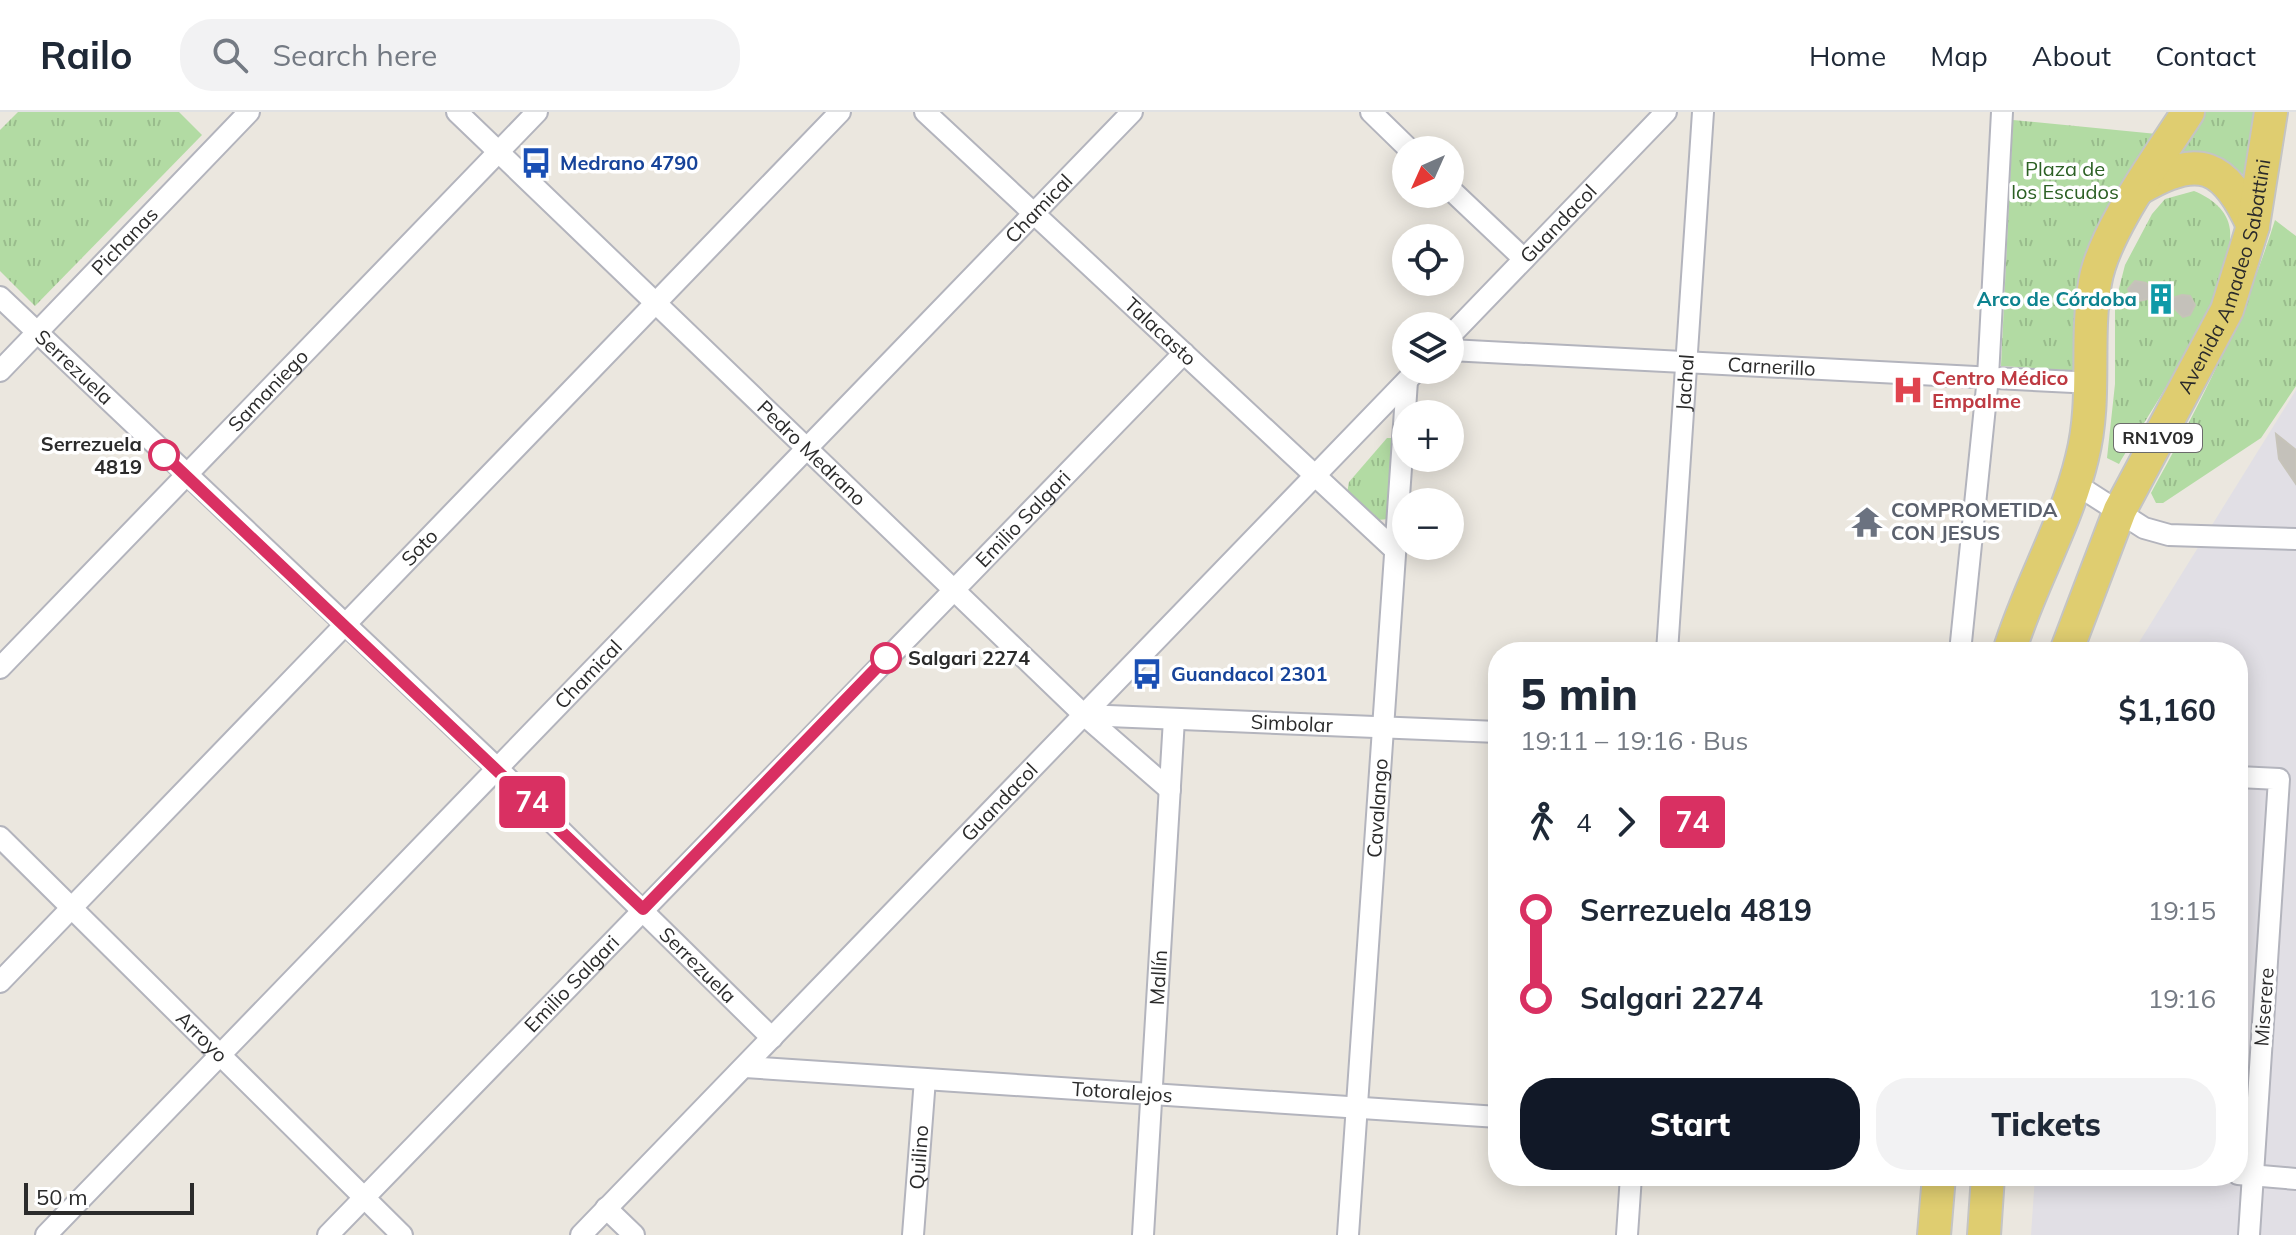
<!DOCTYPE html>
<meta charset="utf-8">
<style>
body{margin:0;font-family:Mulish,sans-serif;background:#f2f2f3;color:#1f2937;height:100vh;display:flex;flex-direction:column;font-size:30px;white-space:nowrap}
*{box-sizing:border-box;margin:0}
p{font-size:26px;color:#747a83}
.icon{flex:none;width:44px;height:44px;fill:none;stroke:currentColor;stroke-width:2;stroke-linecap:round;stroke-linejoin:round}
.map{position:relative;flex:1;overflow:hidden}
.details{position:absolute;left:1488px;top:530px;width:760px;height:544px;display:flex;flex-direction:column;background:#fff;border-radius:32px;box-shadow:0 4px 20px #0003}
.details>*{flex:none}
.badge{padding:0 16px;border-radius:6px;font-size:28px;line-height:52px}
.needle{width:52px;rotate:225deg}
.controls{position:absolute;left:1392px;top:24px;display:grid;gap:16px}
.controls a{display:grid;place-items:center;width:72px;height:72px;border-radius:50%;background:#fff;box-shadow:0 4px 20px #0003;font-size:40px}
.scale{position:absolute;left:24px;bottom:20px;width:170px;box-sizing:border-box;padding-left:8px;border:4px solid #2b2b2b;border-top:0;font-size:22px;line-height:28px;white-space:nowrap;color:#2b2b2b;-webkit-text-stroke:6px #fff;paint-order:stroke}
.map>.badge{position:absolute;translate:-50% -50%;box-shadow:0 0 0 4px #fff}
.legs{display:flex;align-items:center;gap:12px;height:88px;padding:0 32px;font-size:26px}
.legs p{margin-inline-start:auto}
.head{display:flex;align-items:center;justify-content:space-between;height:136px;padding:0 32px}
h1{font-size:44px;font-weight:800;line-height:60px}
.primary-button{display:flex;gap:16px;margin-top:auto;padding:16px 32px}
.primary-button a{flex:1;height:92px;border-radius:32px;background:#111827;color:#fff;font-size:32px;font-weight:800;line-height:92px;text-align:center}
.primary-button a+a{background:#f2f2f3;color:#1f2937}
ul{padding:0 32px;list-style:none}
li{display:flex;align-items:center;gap:28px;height:88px;font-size:30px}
li i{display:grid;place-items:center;width:12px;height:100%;margin:0 10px;background:currentColor}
li i::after{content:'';width:20px;height:20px;margin:-10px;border:6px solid;border-radius:50%;background:#fff}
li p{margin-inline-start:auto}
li:first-child i{background:linear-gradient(#0000 50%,currentColor 0)}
li:last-child i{background:linear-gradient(currentColor 50%,#0000 0)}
header{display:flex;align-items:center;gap:48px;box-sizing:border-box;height:112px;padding:0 40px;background:#fff;border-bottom:2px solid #e0e1e3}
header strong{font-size:38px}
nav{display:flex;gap:44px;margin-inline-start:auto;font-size:28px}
.search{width:560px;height:72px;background:#f2f2f3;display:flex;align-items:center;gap:20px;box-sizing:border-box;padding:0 28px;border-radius:32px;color:#747a83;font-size:30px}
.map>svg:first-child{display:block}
.industrial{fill:#e1dfe5}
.grass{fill:url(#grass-tufts)}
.building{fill:#c4c1ba;stroke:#c6c3b9;stroke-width:2}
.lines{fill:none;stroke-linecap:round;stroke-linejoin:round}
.street-casing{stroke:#b3b4bd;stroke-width:24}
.primary-casing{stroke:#c4c4c4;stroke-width:36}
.street{stroke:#fff;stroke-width:20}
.primary{stroke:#dfcd70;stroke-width:32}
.line-1-casing{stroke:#fff;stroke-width:18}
.line-1{stroke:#d93062;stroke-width:12}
.stop-1-dot{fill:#fff;stroke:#d93062;stroke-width:4}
.labels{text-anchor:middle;stroke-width:7;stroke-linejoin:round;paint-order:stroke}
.shield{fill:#fff;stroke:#6b6b6b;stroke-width:2}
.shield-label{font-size:18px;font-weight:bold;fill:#2b2b2b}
.transit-label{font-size:20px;font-weight:bold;fill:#164399;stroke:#fff;text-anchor:start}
.park-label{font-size:20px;fill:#2c6024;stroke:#fff}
.street-label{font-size:20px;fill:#2b2b2b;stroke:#fff}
.culture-label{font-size:20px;font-weight:bold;fill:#0d838f;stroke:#fff;text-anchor:end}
.health-label{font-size:20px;font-weight:bold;fill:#be3a42;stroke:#fff;text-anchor:start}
.stop-label{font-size:20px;font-weight:bold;fill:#2b2b2b;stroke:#fff;text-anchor:end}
.worship-label{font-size:20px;font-weight:bold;fill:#5b616d;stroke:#fff;text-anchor:start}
</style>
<header>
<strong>Railo</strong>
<div class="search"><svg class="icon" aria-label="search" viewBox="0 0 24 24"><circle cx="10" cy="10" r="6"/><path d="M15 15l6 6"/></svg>Search here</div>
<nav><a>Home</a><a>Map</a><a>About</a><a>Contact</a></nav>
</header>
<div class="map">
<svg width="2296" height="1123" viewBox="0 0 2296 1123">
<defs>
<pattern id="grass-tufts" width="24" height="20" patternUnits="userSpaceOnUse" patternTransform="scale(2)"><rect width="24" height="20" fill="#b2dba3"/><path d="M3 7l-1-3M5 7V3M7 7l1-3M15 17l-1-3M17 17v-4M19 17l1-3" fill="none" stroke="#99bc8c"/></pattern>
</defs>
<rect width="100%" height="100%" fill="#ebe7df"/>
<!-- industrial -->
<polygon class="industrial" points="2296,278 2296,1123 2031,1123 2035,1064 2238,1064 2238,540 2133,540"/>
<!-- grass -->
<g class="grass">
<polygon points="18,0 179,0 202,23 35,194 0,159 0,18"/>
<polygon points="2204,0 2257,0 2247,64 2200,43 2180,41"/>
<polygon points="2013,8 2157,22 2081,259 2001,254"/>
<path d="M2194,79C2211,86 2228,98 2230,118C2235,177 2150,299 2119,352L2107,346L2115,272V192L2125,153L2152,102L2165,87Z"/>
<path d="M2275,108L2296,124V274L2261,326L2163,391H2156L2151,381C2200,292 2245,205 2275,108Z"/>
<polygon points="1387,326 1395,326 1389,407 1377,408 1347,381 1349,370"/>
</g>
<!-- building -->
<g class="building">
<polygon points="2135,169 2146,171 2157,185 2133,190 2128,177"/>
<polygon points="2182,183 2190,184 2195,193 2190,203 2183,205 2166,188"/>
<polygon points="2276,322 2296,338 2296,372 2279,347"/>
</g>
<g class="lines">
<defs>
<g id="street">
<path id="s1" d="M457,0L1084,603L1170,678"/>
<path id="s2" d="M925,0L1395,438"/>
<polyline points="1371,0 1410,38"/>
<polyline points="1450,77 1524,147"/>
<path id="s3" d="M0,185L497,656L772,926"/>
<path id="s4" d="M1450,224L1666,0"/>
<path id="s5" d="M1450,238L2093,271"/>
<path id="s6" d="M0,259L249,0"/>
<polyline points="2074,371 2144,416 2169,423 2296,427"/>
<path id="s7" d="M1667,540L1703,0"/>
<polyline points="1960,540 1988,265 2002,0"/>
<path id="s8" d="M0,556L537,0"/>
<path id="s9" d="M1084,603L1498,620"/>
<polyline points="2238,665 2279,667 2249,1123"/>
<path id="s10" d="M0,725L402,1123"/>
<path id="s11" d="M0,870L840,0"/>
<path id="s12" d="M745,955L1498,1005"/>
<polyline points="2238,1062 2296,1067"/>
<polyline points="606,1096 634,1123"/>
<path id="s13" d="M46,1123L1132,0"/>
<path id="s14" d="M328,1123L1184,241"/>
<path id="s15" d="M581,1123L1417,258"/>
<path id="s16" d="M913,1123L925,967"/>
<path id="s17" d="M1143,1123L1174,607"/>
<path id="s18" d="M1348,1123L1407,269"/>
<polyline points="1627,1123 1631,1064"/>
</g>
<g id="primary">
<path d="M2140,76C2199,41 2225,52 2253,114"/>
<path d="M2009,540C2029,474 2066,413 2082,346C2097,287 2085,229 2095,171C2103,120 2160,44 2188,0"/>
<path id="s19" d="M2066,540L2120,398L2227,198L2253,114L2271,0"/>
<polyline points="1934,1123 1939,1064"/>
<polyline points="1984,1123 1988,1064"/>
</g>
</defs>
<!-- street casing -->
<use href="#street" class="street-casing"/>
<!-- primary casing -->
<use href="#primary" class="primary-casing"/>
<!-- street -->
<use href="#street" class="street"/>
<!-- primary -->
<use href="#primary" class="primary"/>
</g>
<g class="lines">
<defs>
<polyline id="line-1" points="164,343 643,797 886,546"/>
</defs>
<!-- line-1 casing -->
<use href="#line-1" class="line-1-casing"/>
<!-- line-1 -->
<use href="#line-1" class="line-1"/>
</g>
<!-- icons -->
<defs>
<symbol id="bus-bare" viewBox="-9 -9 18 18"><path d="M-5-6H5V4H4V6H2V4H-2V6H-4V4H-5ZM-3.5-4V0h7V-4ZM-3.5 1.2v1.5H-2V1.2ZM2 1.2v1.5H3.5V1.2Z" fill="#1a4fb4" stroke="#fff" stroke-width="2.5" paint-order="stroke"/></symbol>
<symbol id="building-bare" viewBox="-9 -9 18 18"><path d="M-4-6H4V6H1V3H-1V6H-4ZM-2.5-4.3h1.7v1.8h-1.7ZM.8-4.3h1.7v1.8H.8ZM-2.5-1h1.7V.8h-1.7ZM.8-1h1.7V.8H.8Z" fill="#0f9aa8" stroke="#fff" stroke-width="2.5" paint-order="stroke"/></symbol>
<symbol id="hospital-bare" viewBox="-9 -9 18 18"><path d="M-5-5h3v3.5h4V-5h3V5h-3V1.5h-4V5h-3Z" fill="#e0444e" stroke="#fff" stroke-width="2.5" paint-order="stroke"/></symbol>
<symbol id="temple-bare" viewBox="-9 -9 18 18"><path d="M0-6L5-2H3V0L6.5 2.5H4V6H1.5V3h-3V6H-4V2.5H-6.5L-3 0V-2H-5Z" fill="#6b7280" stroke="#fff" stroke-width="2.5" paint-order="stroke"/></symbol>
</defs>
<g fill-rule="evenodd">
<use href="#bus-bare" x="514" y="29" width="44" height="44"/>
<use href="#building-bare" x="2139" y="165" width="44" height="44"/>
<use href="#hospital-bare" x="1886" y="256" width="44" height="44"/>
<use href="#temple-bare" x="1845" y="388" width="44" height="44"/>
<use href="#bus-bare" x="1125" y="540" width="44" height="44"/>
</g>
<!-- markers -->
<g class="stop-1-dot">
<circle cx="164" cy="343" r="14"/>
<circle cx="886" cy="546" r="14"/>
</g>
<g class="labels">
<!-- shield labels -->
<rect class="shield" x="2114" y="312" width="88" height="28" rx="6"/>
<g class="shield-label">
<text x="2158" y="332">RN1V09</text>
</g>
<!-- transit labels -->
<g class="transit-label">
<text x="560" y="58">Medrano 4790</text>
<text x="1171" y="569">Guandacol 2301</text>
</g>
<!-- park labels -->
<g class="park-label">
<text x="2065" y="64">Plaza de<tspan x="2065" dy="23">los Escudos</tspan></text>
</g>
<!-- street labels -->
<g class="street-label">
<text dy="7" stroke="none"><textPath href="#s13" startOffset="1428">Chamical</textPath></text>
<text dy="7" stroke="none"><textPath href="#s4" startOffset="156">Guandacol</textPath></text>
<text dy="7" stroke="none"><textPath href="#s6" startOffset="180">Pichanas</textPath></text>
<text dy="7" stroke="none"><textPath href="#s19" startOffset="410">Avenida Amadeo Sabattini</textPath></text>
<text dy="7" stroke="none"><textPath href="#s2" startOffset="322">Talacasto</textPath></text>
<text dy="7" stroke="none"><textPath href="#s5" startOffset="322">Carnerillo</textPath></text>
<text dy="7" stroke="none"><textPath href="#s3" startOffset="102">Serrezuela</textPath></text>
<text dy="7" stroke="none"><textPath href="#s7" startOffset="270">Jachal</textPath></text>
<text dy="7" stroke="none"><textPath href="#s8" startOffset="386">Samaniego</textPath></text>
<text dy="7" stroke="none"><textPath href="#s1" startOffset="492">Pedro Medrano</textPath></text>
<text dy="7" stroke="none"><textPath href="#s14" startOffset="998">Emilio Salgari</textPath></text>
<text dy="7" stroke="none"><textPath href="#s11" startOffset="604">Soto</textPath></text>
<text dy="7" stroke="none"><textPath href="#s13" startOffset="780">Chamical</textPath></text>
<text dy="7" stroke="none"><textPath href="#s9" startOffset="208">Simbolar</textPath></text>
<text dy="7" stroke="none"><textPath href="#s15" startOffset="602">Guandacol</textPath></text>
<text dy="7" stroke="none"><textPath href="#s18" startOffset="428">Cavalango</textPath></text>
<text dy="7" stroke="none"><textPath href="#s3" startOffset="966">Serrezuela</textPath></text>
<text dy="7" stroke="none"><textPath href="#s17" startOffset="258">Mallín</textPath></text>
<text dy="7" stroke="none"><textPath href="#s14" startOffset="350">Emilio Salgari</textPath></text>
<text transform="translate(2264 895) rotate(-86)" y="7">Miserere</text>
<text dy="7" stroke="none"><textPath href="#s10" startOffset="284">Arroyo</textPath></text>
<text dy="7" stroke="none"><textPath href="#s12" startOffset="378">Totoralejos</textPath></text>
<text dy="7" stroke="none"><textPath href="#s16" startOffset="78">Quilino</textPath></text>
</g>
<!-- culture labels -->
<g class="culture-label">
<text x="2137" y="194">Arco de Córdoba</text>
</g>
<!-- health labels -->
<g class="health-label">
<text x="1932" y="273">Centro Médico<tspan x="1932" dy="23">Empalme</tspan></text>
</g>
<!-- stop labels -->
<g class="stop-label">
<text x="142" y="339">Serrezuela<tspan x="142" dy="23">4819</tspan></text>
<text x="908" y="553" text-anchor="start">Salgari 2274</text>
</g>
<!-- worship labels -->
<g class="worship-label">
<text x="1891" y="405">COMPROMETIDA<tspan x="1891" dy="23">CON JESUS</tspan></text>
</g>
</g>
</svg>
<div class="controls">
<a><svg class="needle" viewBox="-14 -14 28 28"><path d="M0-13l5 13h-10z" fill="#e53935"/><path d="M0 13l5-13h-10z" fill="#747a83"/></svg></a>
<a><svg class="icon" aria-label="locate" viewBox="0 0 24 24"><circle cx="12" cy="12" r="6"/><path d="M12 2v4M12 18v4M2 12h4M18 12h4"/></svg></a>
<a><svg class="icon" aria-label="layers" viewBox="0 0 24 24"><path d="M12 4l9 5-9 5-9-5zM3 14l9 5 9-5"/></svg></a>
<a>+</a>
<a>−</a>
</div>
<div class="scale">50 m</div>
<b class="badge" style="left:532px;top:690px;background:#d93062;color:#fff">74</b>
<section class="details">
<div class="head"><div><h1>5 min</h1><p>19:11 – 19:16 · Bus</p></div><b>$1,160</b></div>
<div class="legs"><svg class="icon" aria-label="walk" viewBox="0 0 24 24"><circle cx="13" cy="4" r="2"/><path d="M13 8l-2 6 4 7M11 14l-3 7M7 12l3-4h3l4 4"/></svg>4<svg class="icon" aria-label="forward" viewBox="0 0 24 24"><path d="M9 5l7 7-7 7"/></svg><b class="badge" style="background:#d93062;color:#fff">74</b></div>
<ul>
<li><i style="color:#d93062"></i><b>Serrezuela 4819</b><p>19:15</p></li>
<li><i style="color:#d93062"></i><b>Salgari 2274</b><p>19:16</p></li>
</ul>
<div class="primary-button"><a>Start</a><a>Tickets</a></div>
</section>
</div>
